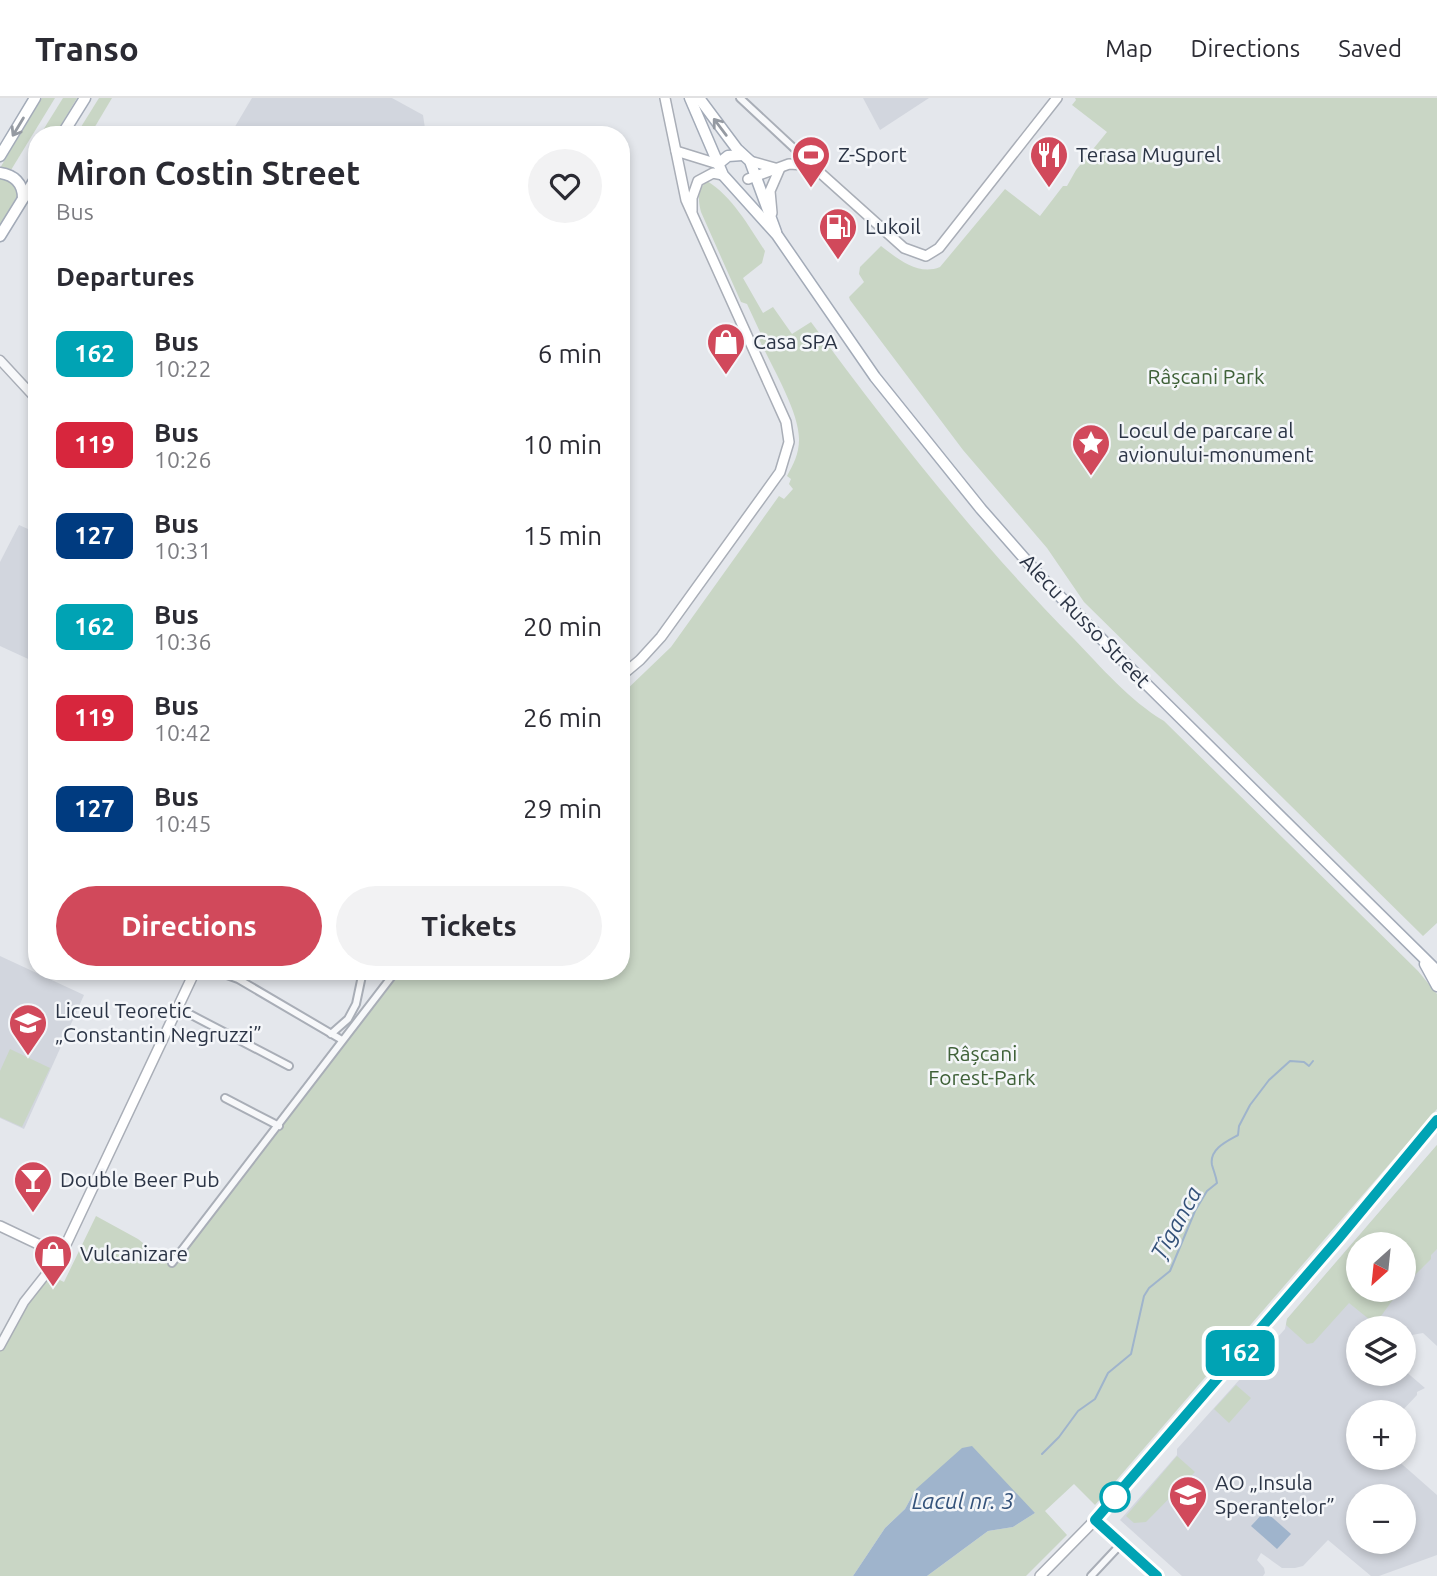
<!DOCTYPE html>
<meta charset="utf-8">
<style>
body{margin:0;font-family:Ubuntu,sans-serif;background:#f2f2f3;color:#2b2b33;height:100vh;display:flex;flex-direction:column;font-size:26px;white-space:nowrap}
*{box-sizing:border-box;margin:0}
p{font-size:23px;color:#7c7c81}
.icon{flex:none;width:38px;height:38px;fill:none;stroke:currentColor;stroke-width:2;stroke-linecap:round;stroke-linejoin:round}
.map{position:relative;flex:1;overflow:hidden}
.side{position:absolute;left:28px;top:28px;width:602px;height:854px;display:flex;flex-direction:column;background:#fff;border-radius:28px;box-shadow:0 4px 10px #0003}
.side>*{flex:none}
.badge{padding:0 14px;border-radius:10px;font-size:24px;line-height:46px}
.needle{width:46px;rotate:207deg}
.tools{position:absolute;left:1346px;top:1134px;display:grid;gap:14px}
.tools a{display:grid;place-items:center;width:70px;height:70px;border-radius:50%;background:#fff;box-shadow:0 4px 10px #0003;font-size:35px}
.map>.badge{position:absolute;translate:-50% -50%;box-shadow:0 0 0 4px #fff}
h2{padding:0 28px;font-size:26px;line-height:63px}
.round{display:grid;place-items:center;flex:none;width:74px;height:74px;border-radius:37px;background:#f2f2f3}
.summary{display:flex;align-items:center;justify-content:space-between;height:119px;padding:0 28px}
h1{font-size:33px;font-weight:700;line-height:52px}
.action{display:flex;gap:14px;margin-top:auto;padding:14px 28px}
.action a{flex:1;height:80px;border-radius:42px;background:#d1495b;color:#fff;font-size:28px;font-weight:700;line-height:80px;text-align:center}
.action a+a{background:#f2f2f3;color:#2b2b33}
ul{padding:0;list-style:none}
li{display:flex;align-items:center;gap:21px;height:91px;padding:0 28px}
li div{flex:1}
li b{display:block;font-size:26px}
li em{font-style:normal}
li .badge{min-width:77px;font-weight:700;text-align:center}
header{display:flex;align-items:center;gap:42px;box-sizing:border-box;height:98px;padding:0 35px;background:#fff;border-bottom:2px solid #e1e1e2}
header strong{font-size:33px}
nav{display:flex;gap:38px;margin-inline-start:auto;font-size:24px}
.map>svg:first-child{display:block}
.built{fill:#d2d6de;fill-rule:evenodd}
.green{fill:#c9d6c5}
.water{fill:#9fb4cc}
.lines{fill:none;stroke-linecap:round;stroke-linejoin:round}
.stream{stroke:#9fb4cc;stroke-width:2}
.minor-casing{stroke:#a9aeb7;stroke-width:10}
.tertiary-casing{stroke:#a9aeb7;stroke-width:11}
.secondary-casing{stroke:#a9aeb7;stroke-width:12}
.primary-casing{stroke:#a3abb8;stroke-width:13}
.minor{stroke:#f7f8fa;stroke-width:6}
.tertiary{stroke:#f7f8fa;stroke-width:8}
.secondary{stroke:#fff;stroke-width:9}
.primary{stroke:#fff;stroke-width:10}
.oneway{stroke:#959aa2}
.line-casing{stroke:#fff;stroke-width:16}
.line{stroke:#00a3b4;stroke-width:10}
.stop-dot{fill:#fff;stroke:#00a3b4;stroke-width:3.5}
.labels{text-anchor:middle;stroke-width:5;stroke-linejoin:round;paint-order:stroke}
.poi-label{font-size:21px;fill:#2b3445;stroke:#f4f6f9;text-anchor:start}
.park-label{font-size:21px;fill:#3f6138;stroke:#f4f6f9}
.street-label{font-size:21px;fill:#2b3445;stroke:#f4f6f9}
.water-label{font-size:23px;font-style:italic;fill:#34527a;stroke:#f4f6f9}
</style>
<header>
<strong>Transo</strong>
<nav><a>Map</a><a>Directions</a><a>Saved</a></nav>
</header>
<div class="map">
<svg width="1437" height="1478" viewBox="0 0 1437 1478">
<rect width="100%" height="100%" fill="#e4e7ec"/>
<!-- built -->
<g class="built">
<polygon points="252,0 392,0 423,17 426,37 230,37"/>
<polygon points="863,0 929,0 880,32"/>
<polygon points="19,427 37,435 37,565 0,548 0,464"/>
<polygon points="0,858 84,897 24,1031 0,1020"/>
<path d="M1437,1047V1248L1423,1235L1412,1237L1404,1247V1230H1358V1276H1404V1272L1425,1290L1417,1294V1297L1401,1314H1358V1360H1395L1437,1397V1457L1379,1478H1371L1328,1442L1303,1468L1295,1470H1282L1261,1455L1257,1462L1264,1470L1265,1475L1263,1478H1182L1120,1422L1177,1357V1351L1285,1231L1287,1221ZM1358,1146H1404V1192H1358ZM1358,1398H1404V1444H1358Z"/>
</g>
<!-- green -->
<g class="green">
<polygon points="42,0 55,0 11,72 0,70"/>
<polygon points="63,0 77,0 55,37 40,37"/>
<polygon points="99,0 112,0 90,37 76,37"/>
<path d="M1075,0H1437V825L1423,838L1084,504L1047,450L963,352L850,202L849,199L864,184L859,176L860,169L881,148C898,161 918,178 940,169L1005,91L1040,118L1063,88H1067L1076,72L1107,34L1072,7L1076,2Z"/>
<polygon points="0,78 13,83 19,95 0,127"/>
<path d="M707,83C732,98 750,130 765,153L762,165L743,180L763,215L773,209L792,236L811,224C893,335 977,443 1074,541C1102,570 1129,602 1164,623L1418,873L1437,896V1011L1095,1407L1074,1386L1045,1413L1067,1437L1026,1478H927L988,1433L1013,1429L1035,1415L916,1391L905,1411L885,1430L853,1478H0V1242L43,1174L64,1184L96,1118L138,1141L172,1168L402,873H621V617L625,612L621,609V597L671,549L779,398L784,401L793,391L789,386L791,381L787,378C793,367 799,356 799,342C800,315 771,267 759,241L760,234L747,206L741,204L701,114C698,102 697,92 707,83Z"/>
<polygon points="10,951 50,970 22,1029 0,1019 0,973"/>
<polygon points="1437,1047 1437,1151 1431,1157 1431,1161 1412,1180 1404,1173 1404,1146 1358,1146 1358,1192 1393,1192 1397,1196 1381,1218 1389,1230 1380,1230 1349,1205 1313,1245 1307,1246 1286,1227 1287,1221"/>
<polygon points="1236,1287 1251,1300 1229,1325 1214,1311"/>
<polygon points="1177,1358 1195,1374 1146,1424 1134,1425 1126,1418"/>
</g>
<!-- water -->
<g class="water">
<polygon points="972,1348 1035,1415 1013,1429 988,1433 927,1478 853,1478 885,1430 905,1411 916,1391 962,1350"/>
<polygon points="1265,1413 1291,1436 1277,1451 1251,1428"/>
</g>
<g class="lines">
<!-- stream -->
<path class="stream" d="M1042,1356L1059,1339L1078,1313L1095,1301L1108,1275L1131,1256L1144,1198L1149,1190L1170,1173L1195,1113L1207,1093L1217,1085C1216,1078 1214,1074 1212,1067C1209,1051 1227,1043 1238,1037L1239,1028L1250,1007L1269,982L1290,963L1304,964L1309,968L1313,963"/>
<defs>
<g id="minor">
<polyline points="740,0 812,67"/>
<polyline points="216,873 238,881 342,942"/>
<polyline points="178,910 289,968"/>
<polyline points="331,936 348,921 356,906 363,873"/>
<polyline points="225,1000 279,1028"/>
<polyline points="172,1165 396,873"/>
<polyline points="1091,1478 1121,1446"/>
</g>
<g id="tertiary">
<polyline points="0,262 37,302"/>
<polyline points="0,1248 24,1204 61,1157"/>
<polyline points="1095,1422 1157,1478"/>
</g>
<g id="secondary">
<polyline points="676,53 718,66"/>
<polyline points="750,63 775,70"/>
<polyline points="748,81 789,66 805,67 816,71 904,150 926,158 939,150 1057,0"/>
<polyline points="692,113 692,100 698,83 713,75 723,77"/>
<polyline points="772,115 770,93 780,70"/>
<polyline points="621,578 640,562 661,539 780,374 789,344 786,324 686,102 665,0"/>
<polyline points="0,1128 61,1157 195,873"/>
<polyline points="1040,1478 1095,1422 1339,1140 1437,1022"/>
</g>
<g id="primary">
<polyline points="690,0 723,77 777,137 875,279 981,411 1039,477 1132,572 1437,873"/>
<polyline points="699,0 737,51 750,63 776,134"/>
<polyline points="62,37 85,0"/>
<polyline points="0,58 35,0"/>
<polyline points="718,66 728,58 742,57"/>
<path d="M0,75C14,77 23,85 23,100"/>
<polyline points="0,138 37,78"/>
<polyline points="1425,866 1437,888"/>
</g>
</defs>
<!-- minor casing -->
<use href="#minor" class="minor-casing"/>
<!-- tertiary casing -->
<use href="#tertiary" class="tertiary-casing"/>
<!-- secondary casing -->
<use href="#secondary" class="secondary-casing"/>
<!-- primary casing -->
<use href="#primary" class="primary-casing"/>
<!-- minor -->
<use href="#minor" class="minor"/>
<!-- tertiary -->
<use href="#tertiary" class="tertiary"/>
<!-- secondary -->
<use href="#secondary" class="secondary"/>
<!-- primary -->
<use href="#primary" class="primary"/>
</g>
<!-- one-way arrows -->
<defs><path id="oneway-shaft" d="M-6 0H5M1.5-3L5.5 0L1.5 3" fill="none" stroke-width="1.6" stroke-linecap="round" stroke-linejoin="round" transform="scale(1.75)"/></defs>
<g class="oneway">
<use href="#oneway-shaft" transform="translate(18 29) rotate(121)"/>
<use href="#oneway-shaft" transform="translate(720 29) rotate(-127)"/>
</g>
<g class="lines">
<defs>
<polyline id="line" points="1157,1478 1095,1422 1339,1140 1437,1022"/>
</defs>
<!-- line casing -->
<use href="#line" class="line-casing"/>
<!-- line -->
<use href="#line" class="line"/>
</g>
<!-- icons -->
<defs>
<symbol id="stadium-pin" viewBox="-11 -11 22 30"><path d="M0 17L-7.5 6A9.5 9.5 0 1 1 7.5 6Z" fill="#d1495b" stroke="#f4f6f9"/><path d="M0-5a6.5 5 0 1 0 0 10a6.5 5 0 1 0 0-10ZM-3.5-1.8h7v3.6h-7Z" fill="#fff"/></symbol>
<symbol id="restaurant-pin" viewBox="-11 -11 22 30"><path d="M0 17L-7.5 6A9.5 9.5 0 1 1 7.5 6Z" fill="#d1495b" stroke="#f4f6f9"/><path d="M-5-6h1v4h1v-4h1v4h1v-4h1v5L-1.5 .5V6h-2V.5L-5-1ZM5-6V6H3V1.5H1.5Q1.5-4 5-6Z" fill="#fff"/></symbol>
<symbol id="fuel-pin" viewBox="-11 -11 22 30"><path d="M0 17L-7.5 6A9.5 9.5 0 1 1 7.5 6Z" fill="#d1495b" stroke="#f4f6f9"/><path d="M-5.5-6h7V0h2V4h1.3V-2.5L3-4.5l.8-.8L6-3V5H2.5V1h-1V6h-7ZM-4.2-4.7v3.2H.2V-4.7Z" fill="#fff"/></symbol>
<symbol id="shop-pin" viewBox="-11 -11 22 30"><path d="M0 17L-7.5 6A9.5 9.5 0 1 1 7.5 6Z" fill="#d1495b" stroke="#f4f6f9"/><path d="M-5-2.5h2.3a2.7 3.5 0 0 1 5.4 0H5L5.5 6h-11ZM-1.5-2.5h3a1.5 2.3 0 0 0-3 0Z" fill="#fff"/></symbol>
<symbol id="sight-pin" viewBox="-11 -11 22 30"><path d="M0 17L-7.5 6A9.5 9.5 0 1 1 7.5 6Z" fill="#d1495b" stroke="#f4f6f9"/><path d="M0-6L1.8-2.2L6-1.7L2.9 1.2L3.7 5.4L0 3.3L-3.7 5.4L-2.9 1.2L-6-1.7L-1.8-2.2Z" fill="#fff"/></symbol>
<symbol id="school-pin" viewBox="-11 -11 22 30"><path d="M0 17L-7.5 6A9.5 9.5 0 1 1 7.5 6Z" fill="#d1495b" stroke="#f4f6f9"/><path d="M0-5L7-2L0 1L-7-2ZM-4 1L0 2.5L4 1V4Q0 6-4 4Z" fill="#fff"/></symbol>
<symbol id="bar-pin" viewBox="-11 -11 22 30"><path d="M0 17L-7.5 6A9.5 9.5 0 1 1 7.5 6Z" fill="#d1495b" stroke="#f4f6f9"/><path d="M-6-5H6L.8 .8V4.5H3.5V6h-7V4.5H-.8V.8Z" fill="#fff"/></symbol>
</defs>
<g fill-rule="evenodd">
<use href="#stadium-pin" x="789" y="35" width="44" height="60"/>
<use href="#restaurant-pin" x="1027" y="35" width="44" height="60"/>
<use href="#fuel-pin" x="816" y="107" width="44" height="60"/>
<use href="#shop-pin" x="704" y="222" width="44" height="60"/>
<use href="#sight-pin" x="1069" y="323" width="44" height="60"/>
<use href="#school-pin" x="6" y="903" width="44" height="60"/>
<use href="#bar-pin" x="11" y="1060" width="44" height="60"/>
<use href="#shop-pin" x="31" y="1134" width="44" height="60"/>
<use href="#school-pin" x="1166" y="1375" width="44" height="60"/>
</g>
<!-- markers -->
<circle class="stop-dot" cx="1115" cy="1399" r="14"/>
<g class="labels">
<!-- poi labels -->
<g class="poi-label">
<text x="838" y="64">Z-Sport</text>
<text x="1076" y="64">Terasa Mugurel</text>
<text x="865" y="136">Lukoil</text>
<text x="753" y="251">Casa SPA</text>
<text x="1118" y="340">Locul de parcare al<tspan x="1118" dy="24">avionului-monument</tspan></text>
<text x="55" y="920">Liceul Teoretic<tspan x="55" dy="24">„Constantin Negruzzi”</tspan></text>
<text x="60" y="1089">Double Beer Pub</text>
<text x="80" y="1163">Vulcanizare</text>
<text x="1215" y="1392">AO „Insula<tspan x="1215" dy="24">Speranțelor”</tspan></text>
</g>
<!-- park labels -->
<g class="park-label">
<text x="1206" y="286">Râșcani Park</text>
<text x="982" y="963">Râșcani<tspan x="982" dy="24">Forest-Park</tspan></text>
</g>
<!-- street labels -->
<g class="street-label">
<text transform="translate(1085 523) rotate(46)" y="7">Alecu Russo Street</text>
</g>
<!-- water labels -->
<g class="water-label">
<text transform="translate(1176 1125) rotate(-61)" y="8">Țîganca</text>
<text x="963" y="1411">Lacul nr. 3</text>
</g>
</g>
</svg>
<div class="tools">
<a><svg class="needle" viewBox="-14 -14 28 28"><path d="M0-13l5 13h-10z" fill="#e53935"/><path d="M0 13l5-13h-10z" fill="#7c7c81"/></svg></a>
<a><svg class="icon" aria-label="layers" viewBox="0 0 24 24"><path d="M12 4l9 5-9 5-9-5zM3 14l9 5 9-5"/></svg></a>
<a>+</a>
<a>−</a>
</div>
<b class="badge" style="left:1240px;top:1255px;background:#00a3b4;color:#fff">162</b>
<section class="side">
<div class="summary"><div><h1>Miron Costin Street</h1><p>Bus</p></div><a class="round"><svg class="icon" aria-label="heart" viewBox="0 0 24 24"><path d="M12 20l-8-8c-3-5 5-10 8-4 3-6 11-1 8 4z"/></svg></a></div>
<h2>Departures</h2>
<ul>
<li><span class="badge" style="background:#00a3b4;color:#fff">162</span><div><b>Bus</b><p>10:22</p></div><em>6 min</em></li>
<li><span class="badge" style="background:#d7263d;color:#fff">119</span><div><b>Bus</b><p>10:26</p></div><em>10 min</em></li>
<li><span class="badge" style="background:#003b80;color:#fff">127</span><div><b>Bus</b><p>10:31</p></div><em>15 min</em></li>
<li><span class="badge" style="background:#00a3b4;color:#fff">162</span><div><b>Bus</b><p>10:36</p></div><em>20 min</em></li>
<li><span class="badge" style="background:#d7263d;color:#fff">119</span><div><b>Bus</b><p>10:42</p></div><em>26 min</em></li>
<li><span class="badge" style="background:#003b80;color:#fff">127</span><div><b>Bus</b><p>10:45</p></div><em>29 min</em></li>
</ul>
<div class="action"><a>Directions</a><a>Tickets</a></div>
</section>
</div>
